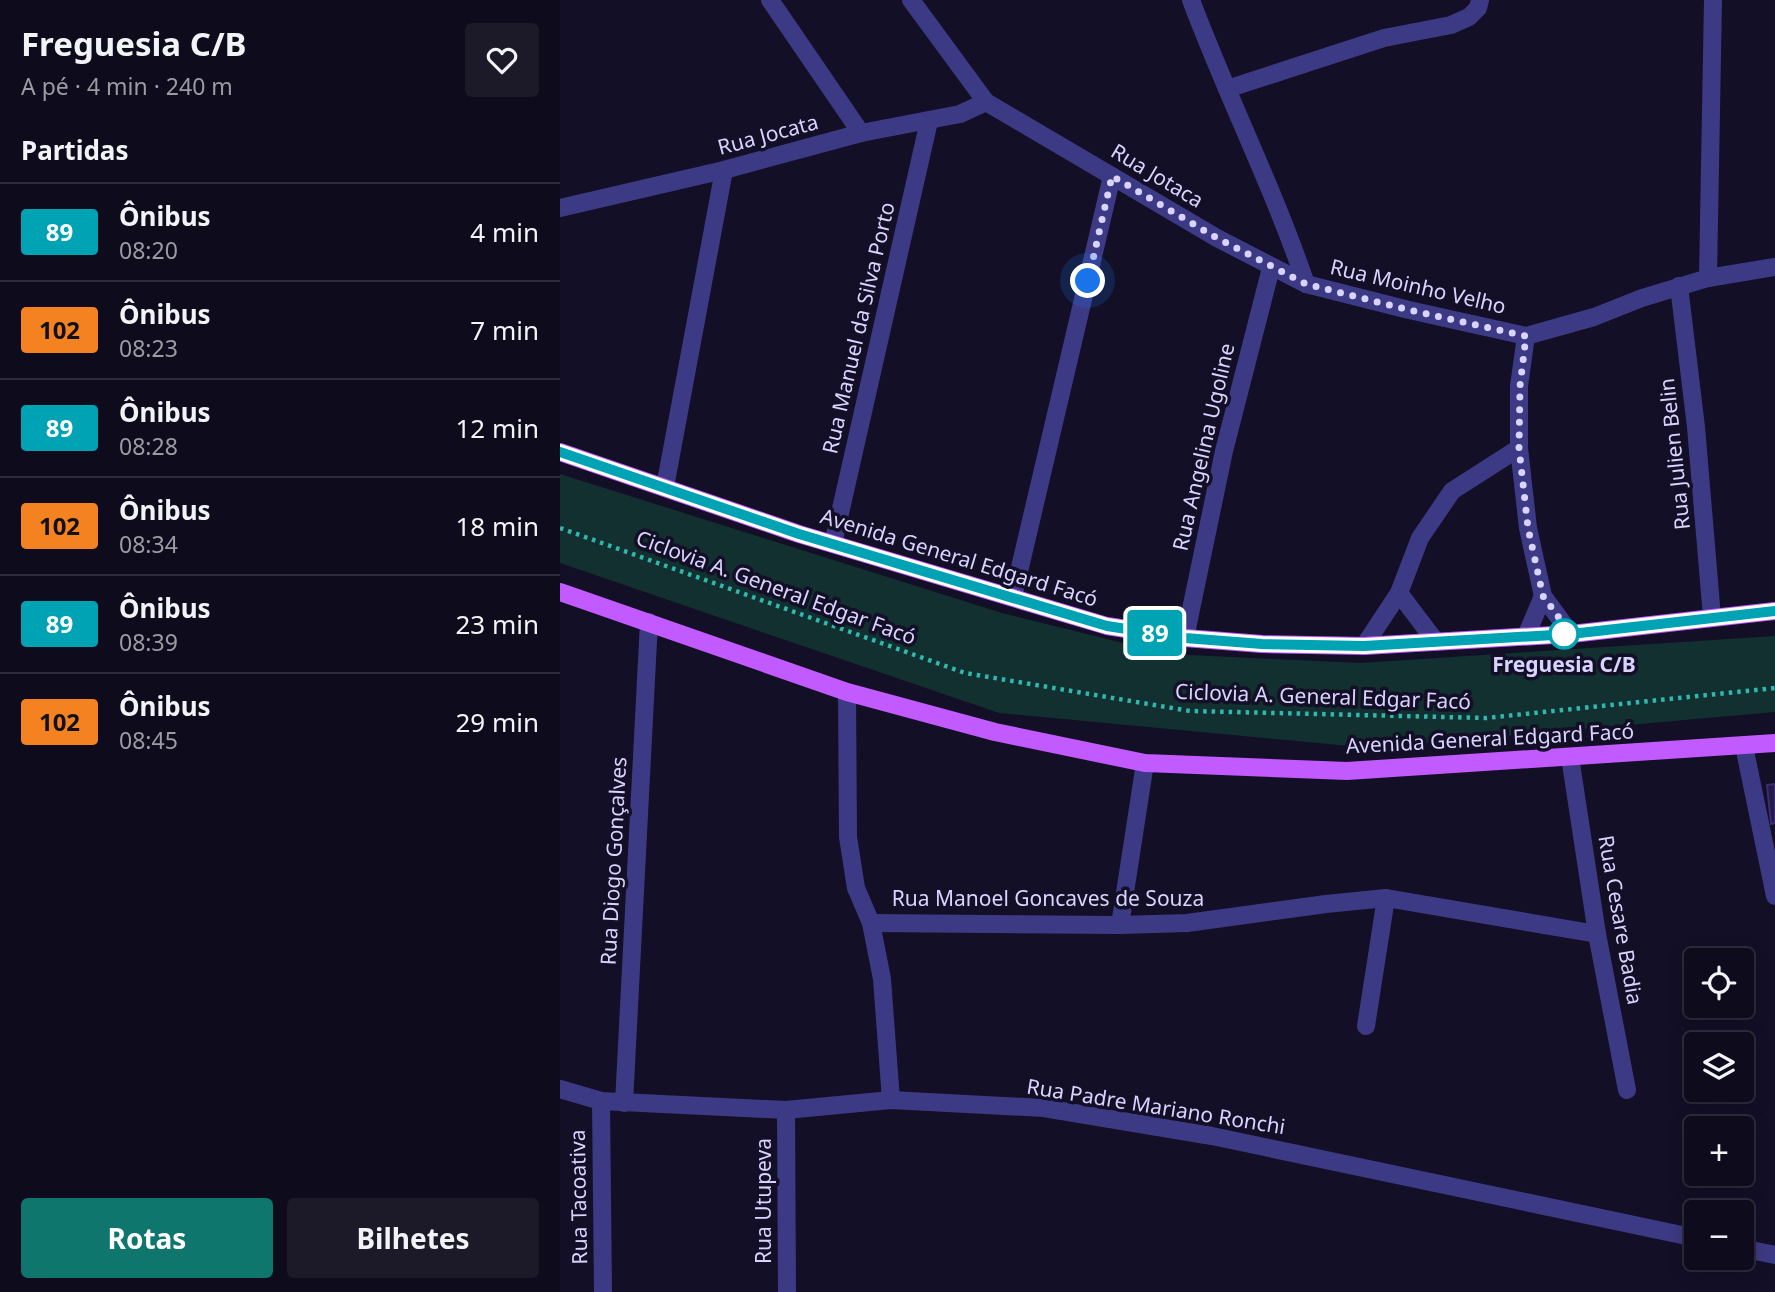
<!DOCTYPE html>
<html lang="pt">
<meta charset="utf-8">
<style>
body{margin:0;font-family:"Noto Sans",sans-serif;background:#1c1929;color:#f1f3f6;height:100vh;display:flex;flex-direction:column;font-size:26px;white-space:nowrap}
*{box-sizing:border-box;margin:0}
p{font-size:23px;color:#9b9ba3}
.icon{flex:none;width:38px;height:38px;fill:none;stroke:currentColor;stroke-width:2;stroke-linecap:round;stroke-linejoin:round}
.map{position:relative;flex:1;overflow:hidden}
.drawer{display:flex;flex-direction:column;background:#0e0b1c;width:560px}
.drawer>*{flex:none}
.badge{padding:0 14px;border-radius:5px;font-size:24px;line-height:46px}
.controls{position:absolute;left:1124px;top:948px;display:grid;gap:14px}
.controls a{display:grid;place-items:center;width:70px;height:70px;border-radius:7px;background:#0e0b1c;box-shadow:0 4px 18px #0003,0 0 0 2px #2e2b3b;font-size:35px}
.you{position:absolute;width:35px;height:35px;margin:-18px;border:5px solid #fff;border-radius:50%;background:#1a73e8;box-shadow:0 0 0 10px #1a73e833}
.map>.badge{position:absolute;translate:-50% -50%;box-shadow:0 0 0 4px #fff}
h2{padding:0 21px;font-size:26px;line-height:63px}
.round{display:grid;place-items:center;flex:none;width:74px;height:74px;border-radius:7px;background:#1c1929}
.summary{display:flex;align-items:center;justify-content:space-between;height:119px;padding:0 21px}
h1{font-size:33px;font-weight:700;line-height:52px}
.primary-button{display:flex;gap:14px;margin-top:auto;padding:14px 21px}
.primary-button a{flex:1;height:80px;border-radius:7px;background:#0f766e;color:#fff;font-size:28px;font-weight:700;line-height:80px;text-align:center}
.primary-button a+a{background:#1c1929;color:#f1f3f6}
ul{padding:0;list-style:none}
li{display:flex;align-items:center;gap:21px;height:98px;padding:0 21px;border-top:2px solid #2e2b3b}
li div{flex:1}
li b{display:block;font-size:26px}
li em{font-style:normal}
li .badge{min-width:77px;font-weight:700;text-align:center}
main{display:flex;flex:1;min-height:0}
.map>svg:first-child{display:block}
.green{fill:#12302f}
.building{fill:#241b47;stroke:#3b2d73;stroke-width:2}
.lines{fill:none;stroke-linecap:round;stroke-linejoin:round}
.path{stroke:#2fb8b0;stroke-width:4.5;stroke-dasharray:3.5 5;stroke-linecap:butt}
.street{stroke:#3d3a85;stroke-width:18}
.primary{stroke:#c25bff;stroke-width:18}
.line-casing{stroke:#fff;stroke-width:16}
.line{stroke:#00a3b4;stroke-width:10}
.walk{stroke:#d9d4ff;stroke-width:7;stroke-dasharray:0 12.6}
.stop-dot{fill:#fff;stroke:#00a3b4;stroke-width:3.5}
.labels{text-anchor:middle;stroke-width:7;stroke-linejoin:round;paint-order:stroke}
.street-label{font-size:21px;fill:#d9d4ff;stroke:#130f26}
.stop-label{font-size:21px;font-weight:bold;fill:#d9d4ff;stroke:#130f26}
</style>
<main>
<section class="drawer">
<div class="summary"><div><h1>Freguesia C/B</h1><p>A pé · 4 min · 240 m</p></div><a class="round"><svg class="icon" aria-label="heart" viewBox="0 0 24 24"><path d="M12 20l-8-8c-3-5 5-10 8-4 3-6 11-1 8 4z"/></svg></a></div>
<h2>Partidas</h2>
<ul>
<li><span class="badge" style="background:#00a3b4;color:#fff">89</span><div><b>Ônibus</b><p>08:20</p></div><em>4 min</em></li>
<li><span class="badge" style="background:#f58220;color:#111">102</span><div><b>Ônibus</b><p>08:23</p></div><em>7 min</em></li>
<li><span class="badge" style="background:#00a3b4;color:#fff">89</span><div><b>Ônibus</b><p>08:28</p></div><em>12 min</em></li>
<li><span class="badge" style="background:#f58220;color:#111">102</span><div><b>Ônibus</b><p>08:34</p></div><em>18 min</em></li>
<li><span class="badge" style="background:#00a3b4;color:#fff">89</span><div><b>Ônibus</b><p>08:39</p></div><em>23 min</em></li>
<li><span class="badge" style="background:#f58220;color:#111">102</span><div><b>Ônibus</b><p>08:45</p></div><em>29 min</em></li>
</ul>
<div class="primary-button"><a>Rotas</a><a>Bilhetes</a></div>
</section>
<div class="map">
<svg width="1215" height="1292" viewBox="0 0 1215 1292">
<rect width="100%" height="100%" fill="#130f26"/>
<!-- green -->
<polygon class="green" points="0,474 442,613 608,654 800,663 1215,636 1215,712 810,748 439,713 0,563"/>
<!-- building -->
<polygon class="building" points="1215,784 1215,823 1211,824 1207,785"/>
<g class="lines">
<!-- path -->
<polyline class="path" points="0,528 405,673 630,711 926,718 1215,688"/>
<!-- street -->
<g class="street">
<polyline points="210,0 301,133"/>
<polyline points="351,0 426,102 657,238 746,284 849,310 966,336 1034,317 1082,298 1148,278 1215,267"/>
<path d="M631,0C667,96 713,187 746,284"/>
<polyline points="667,89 824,38 891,25 909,17 918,8 920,0"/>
<polyline points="0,208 164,170 301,133 400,114 426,102"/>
<polyline points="1148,278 1153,0"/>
<polyline points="1119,286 1136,427 1152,617"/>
<polyline points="966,336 959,386 959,448 968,528 983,596 1011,634"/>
<polyline points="105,487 164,170"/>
<polyline points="273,544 369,121"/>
<polyline points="839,593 876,642"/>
<polyline points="453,597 552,176"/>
<polyline points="966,636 983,596"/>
<polyline points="625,638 664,451 711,268"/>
<polyline points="804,646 839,593 860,538 892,491 959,448"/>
<polyline points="287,692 288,837 296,888 311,923 322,979 331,1100"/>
<polyline points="1184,746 1215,896"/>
<polyline points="1010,757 1037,934 1067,1090"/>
<polyline points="311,923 560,925 627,923 766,904 826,898 1037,934"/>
<polyline points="560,925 585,763"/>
<polyline points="806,1026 826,898"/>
<polyline points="0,1089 41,1101 226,1110 331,1100 484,1108 652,1136 1136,1238"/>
<polyline points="41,1101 43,1292"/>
<polyline points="64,1103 89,622"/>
<polyline points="226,1110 227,1292"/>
<polyline points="1181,1248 1215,1255"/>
</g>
<!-- primary -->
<g class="primary">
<polyline points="0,452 239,534 547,626 625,638 702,644 804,646 1011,634 1215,611"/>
<polyline points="0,592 287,692 435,732 585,763 787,771 1215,743"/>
</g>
</g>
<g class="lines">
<defs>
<polyline id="line" points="0,452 239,534 547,626 625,638 702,644 804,646 1011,634 1215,611"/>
</defs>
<!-- line casing -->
<use href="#line" class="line-casing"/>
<!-- line -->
<use href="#line" class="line"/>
<!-- walk -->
<polyline class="walk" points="528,281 552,176 657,238 746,284 849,310 966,336 960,386 959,448 968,528 983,596 1011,634 1001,634 1004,634"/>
</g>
<!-- markers -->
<circle class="stop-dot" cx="1004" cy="634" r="14"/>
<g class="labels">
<!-- street labels -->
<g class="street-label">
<text transform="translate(208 135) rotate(-15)" y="7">Rua Jocata</text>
<text transform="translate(597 176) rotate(31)" y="7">Rua Jotaca</text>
<text transform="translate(858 287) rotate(13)" y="7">Rua Moinho Velho</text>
<text transform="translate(299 328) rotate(-77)" y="7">Rua Manuel da Silva Porto</text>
<text transform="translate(644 447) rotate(-77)" y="7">Rua Angelina Ugoline</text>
<text transform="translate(1115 454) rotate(-96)" y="7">Rua Julien Belin</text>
<text transform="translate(399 558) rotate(17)" y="7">Avenida General Edgard Facó</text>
<text transform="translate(216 588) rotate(20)" y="7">Ciclovia A. General Edgar Facó</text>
<text transform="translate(763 697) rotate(2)" y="7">Ciclovia A. General Edgar Facó</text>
<text transform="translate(930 739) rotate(-3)" y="7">Avenida General Edgard Facó</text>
<text transform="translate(54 861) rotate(-87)" y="7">Rua Diogo Gonçalves</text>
<text x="488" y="906">Rua Manoel Goncaves de Souza</text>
<text transform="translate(1060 920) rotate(80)" y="7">Rua Cesare Badia</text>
<text transform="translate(596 1107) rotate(9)" y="7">Rua Padre Mariano Ronchi</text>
<text transform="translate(19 1197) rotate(-91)" y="7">Rua Tacoativa</text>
<text transform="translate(204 1201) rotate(-90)" y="7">Rua Utupeva</text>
</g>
<!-- stop labels -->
<g class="stop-label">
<text x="1004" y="672">Freguesia C/B</text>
</g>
</g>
</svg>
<div class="controls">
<a><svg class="icon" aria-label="locate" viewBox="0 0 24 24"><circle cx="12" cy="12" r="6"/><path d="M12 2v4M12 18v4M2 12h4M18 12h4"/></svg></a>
<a><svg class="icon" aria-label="layers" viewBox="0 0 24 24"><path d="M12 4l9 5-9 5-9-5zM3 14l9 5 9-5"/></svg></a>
<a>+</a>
<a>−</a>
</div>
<div class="you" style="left:528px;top:281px"></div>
<b class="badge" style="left:595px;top:633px;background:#00a3b4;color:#fff">89</b>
</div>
</main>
